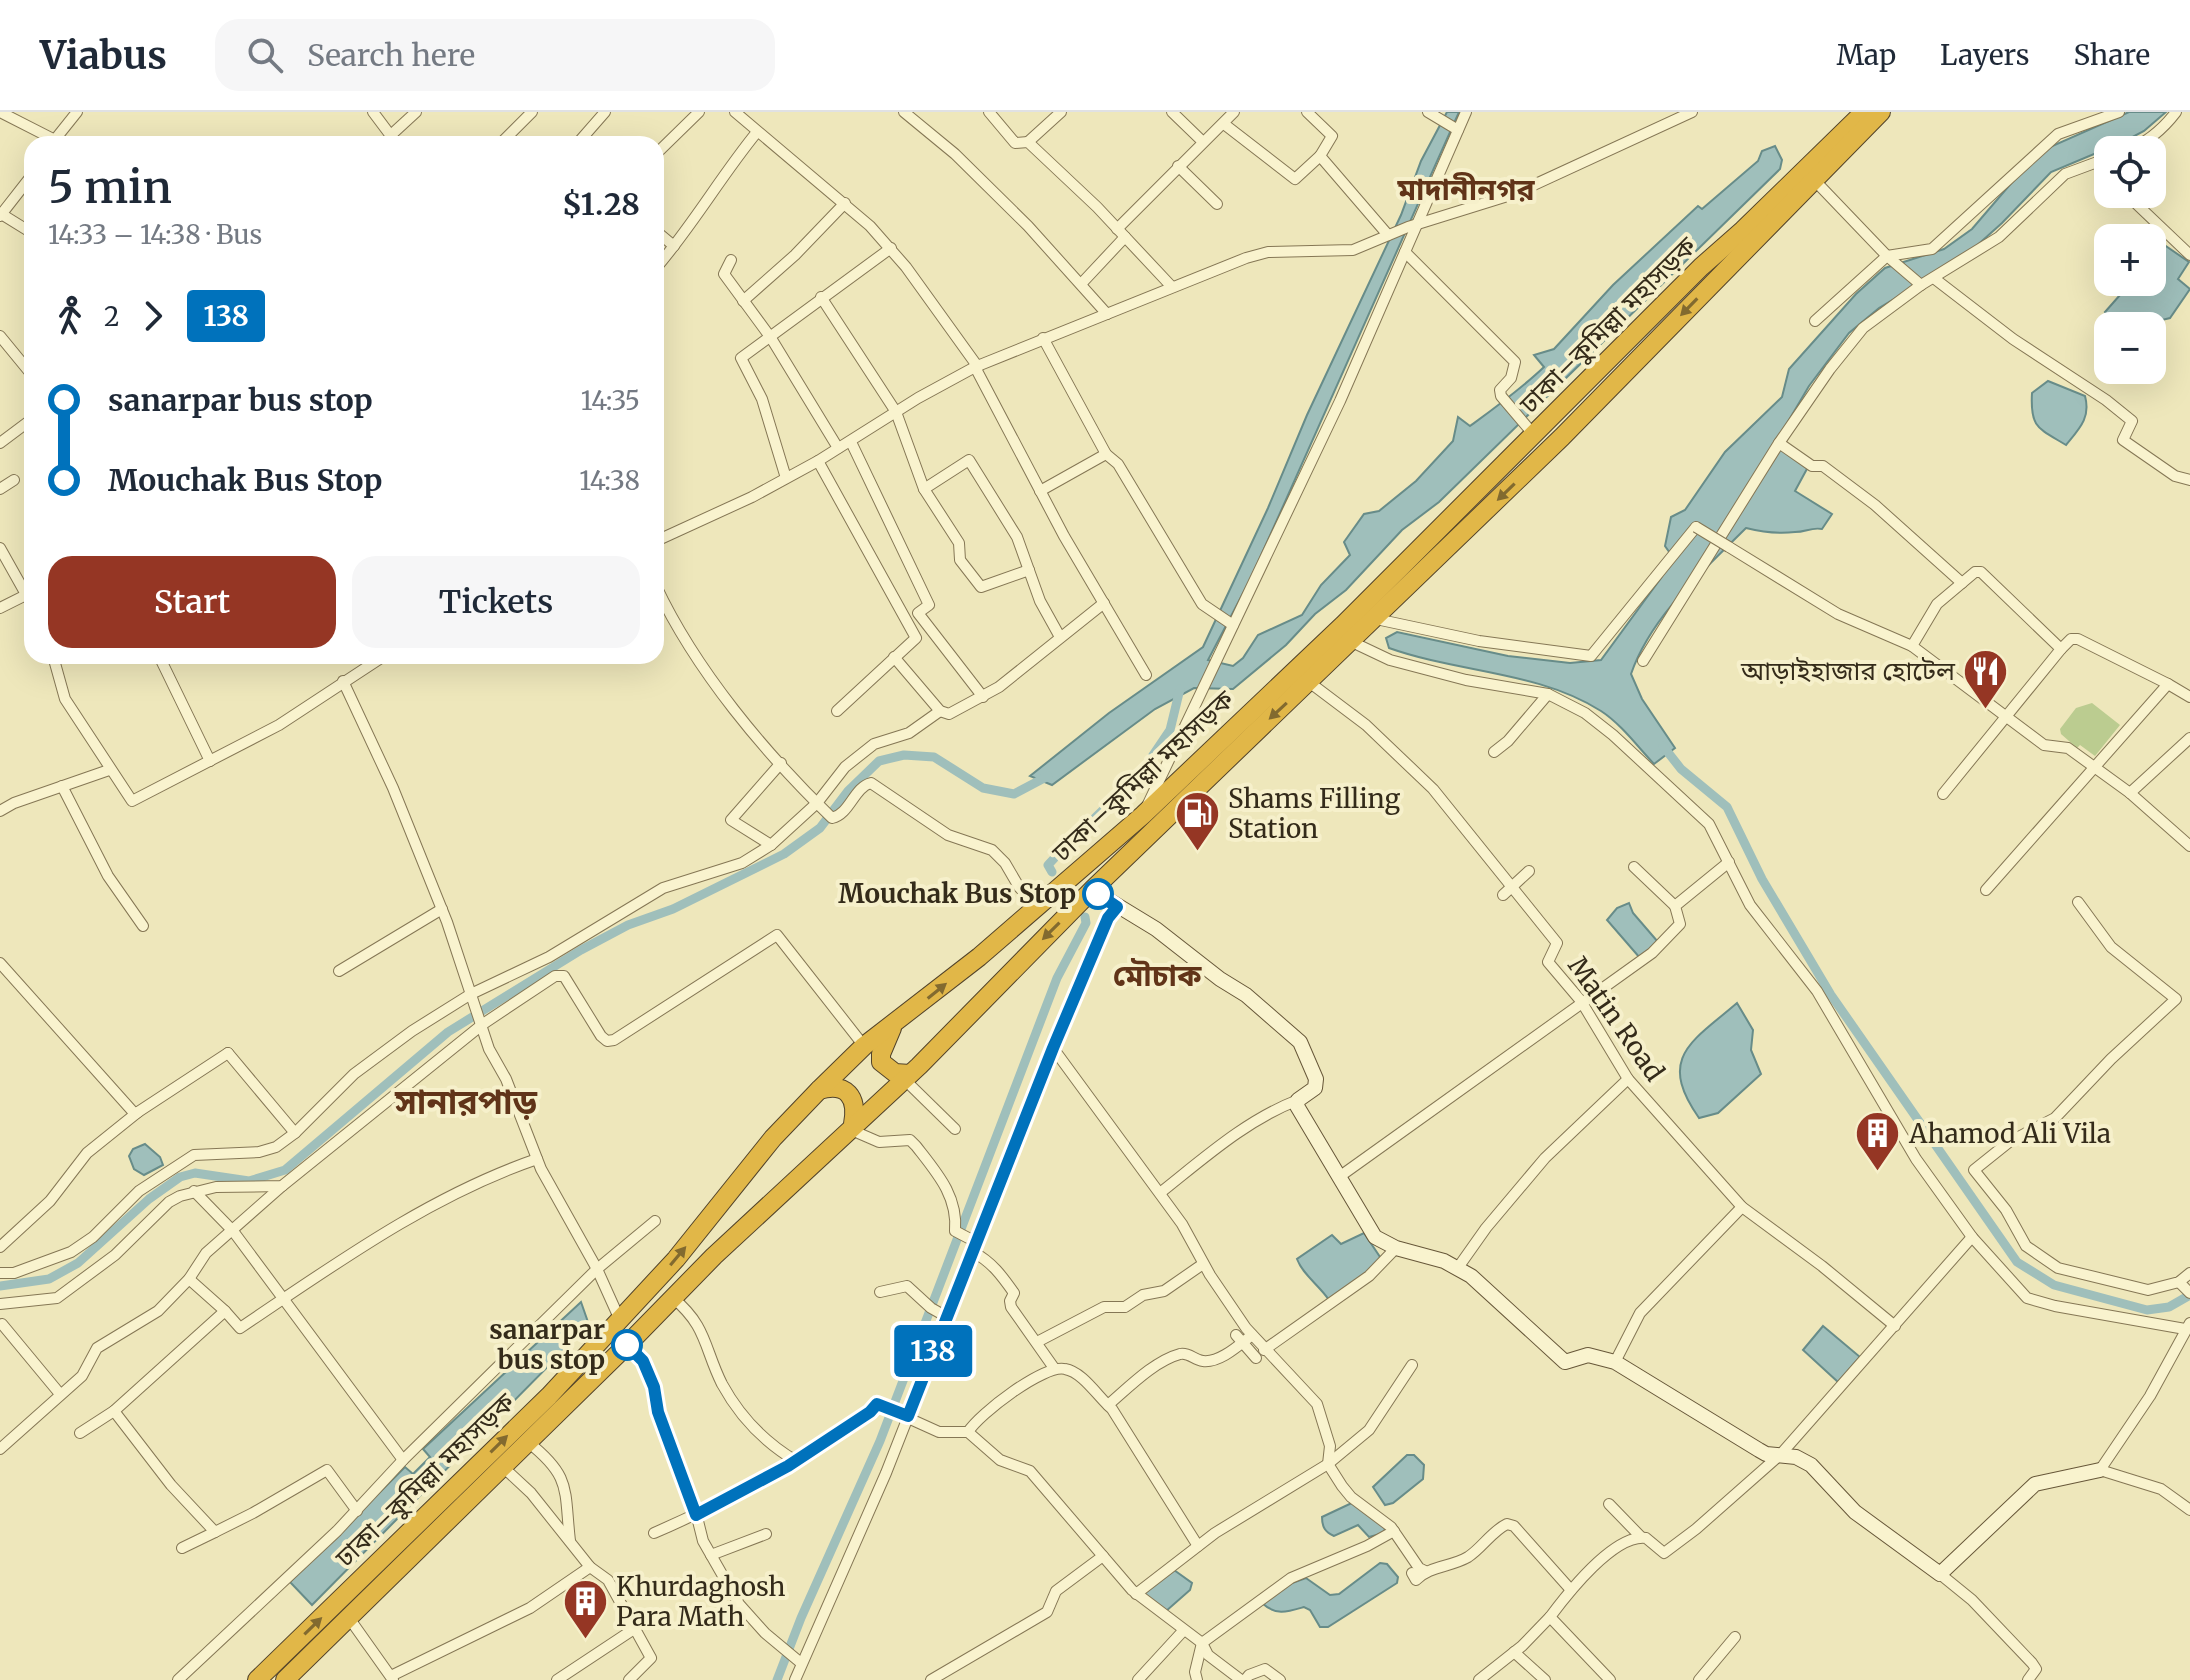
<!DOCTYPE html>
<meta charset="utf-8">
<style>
body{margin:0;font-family:Merriweather,"Noto Sans Bengali",serif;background:#f6f6f7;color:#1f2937;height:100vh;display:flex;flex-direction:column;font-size:30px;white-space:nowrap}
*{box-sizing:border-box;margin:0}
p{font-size:26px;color:#747a83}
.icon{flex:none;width:44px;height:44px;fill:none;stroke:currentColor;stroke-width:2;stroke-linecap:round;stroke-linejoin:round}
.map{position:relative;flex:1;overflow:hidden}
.details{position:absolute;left:24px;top:24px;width:640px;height:528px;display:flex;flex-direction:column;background:#fff;border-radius:24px;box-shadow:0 8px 32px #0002}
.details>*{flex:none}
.badge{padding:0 16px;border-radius:6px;font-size:28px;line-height:52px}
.tools{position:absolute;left:2094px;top:24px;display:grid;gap:16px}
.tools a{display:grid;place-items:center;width:72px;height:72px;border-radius:16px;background:#fff;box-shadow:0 8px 32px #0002;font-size:40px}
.map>.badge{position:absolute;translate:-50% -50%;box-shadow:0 0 0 4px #fff}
.legs{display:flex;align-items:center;gap:12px;height:88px;padding:0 24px;font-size:26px}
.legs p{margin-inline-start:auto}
.overview{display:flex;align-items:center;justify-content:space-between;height:136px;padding:0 24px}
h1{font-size:44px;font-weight:600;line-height:60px}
.cta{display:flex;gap:16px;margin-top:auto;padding:16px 24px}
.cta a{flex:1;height:92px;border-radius:24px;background:#953624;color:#fff;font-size:32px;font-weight:600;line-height:92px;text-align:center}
.cta a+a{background:#f6f6f7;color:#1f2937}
ul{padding:0 24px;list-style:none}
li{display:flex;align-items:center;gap:28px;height:80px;font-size:30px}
li i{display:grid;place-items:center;width:12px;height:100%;margin:0 10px;background:currentColor}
li i::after{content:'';width:20px;height:20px;margin:-10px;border:6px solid;border-radius:50%;background:#fff}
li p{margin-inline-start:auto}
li:first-child i{background:linear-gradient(#0000 50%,currentColor 0)}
li:last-child i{background:linear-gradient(currentColor 50%,#0000 0)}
header{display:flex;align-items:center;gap:48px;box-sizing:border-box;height:112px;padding:0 40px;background:#fff;border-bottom:2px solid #e0e1e3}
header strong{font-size:38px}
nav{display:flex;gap:44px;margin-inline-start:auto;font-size:28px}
.search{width:560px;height:72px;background:#f6f6f7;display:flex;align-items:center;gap:20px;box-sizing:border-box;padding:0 28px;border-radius:24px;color:#747a83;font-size:30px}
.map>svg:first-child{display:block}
.green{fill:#bbcc90}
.water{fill:#9fbfbb;stroke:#678c89;stroke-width:2}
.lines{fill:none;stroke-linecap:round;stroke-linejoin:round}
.canal{stroke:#9fbfbb;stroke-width:9}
.street-casing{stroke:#857755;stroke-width:12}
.secondary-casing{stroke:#675739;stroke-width:16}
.highway-casing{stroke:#52432a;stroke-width:20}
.street{stroke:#f9f3ce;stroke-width:10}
.secondary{stroke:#f9f3ce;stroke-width:14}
.highway{stroke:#e1b748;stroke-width:18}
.street-bridge-casing{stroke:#857755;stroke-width:12;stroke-linecap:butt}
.street-bridge{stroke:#f9f3ce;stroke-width:10}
.oneway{fill:#826a2f}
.line-1-casing{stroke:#fff;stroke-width:18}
.line-1{stroke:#0072bc;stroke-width:12}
.stop-1-dot{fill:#fff;stroke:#0072bc;stroke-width:4}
.labels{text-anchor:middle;stroke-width:8;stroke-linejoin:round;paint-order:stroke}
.street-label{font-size:26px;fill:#342b1a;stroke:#f6f0cb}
.poi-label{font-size:26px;fill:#342b1a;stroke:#f6f0cb;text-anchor:start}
.stop-label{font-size:26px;font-weight:bold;fill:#342b1a;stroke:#f6f0cb;text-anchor:end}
.quarter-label{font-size:30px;font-weight:bold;fill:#613419;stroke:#f6f0cb}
.district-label{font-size:34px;font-weight:bold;fill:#613419;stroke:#f6f0cb}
</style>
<header>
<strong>Viabus</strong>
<div class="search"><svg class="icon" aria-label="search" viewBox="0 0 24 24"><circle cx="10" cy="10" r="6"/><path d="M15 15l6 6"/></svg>Search here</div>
<nav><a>Map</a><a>Layers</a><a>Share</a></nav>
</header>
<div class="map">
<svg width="2190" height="1568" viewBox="0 0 2190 1568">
<rect width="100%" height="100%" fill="#eee7bb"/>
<!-- green -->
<polygon class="green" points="2092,591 2120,613 2095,644 2080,633 2077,636 2061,622 2060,617 2076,596"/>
<!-- water -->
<g class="water">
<path d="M1447,0H1459L1251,466L1208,548L1233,554L1243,546L1258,523L1302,503L1321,473L1350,443L1344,430L1364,402L1379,399L1416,369L1453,329L1458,305L1470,314C1496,295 1521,277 1544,255L1534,243L1554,237L1613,173L1698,94L1702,97L1758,49L1762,39L1775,34L1782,48L1780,57L1439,390L1402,418L1346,478L1315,502L1286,533L1233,577L1194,576L1155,597L1052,673L1030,664L1109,601L1203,535L1268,396L1307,303L1401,103L1421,49Z"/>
<path d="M2129,0H2166L2144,19L2125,29L2051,60L2002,111L1963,146L1879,196L1849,221L1809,274L1776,330L1808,355L1795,379L1832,402L1822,417C1811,415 1806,420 1795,420C1779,422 1762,420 1746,416C1704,458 1651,504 1631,562L1642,587L1675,636L1654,652C1638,635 1621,612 1601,599C1538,559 1459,561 1389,536L1386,526L1397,520L1508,544L1570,551L1601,548L1661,466L1672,444L1665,434L1671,405L1685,398L1725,340L1782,285L1789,257L1856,182L1885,156L1944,137L1972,117L2014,68L2050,35Z"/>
<polygon points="2147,121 2189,150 2178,167 2190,177 2170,206 2162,208 2154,202 2145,214 2120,214 2105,200 2120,183 2109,173 2111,170 2152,170 2152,126 2143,126"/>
<path d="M2048,269L2085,284C2091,306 2079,317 2066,333C2038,316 2030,316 2032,281Z"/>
<polygon points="1629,791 1633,801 1658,830 1640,846 1607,808 1617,796"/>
<path d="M1737,891L1753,918L1751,938L1761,962L1718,1001L1699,1006C1656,945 1693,929 1737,891Z"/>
<polygon points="145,1032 160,1045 163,1053 144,1063 134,1057 129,1044 133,1037"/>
<path d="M1364,1121L1382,1148L1368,1163L1329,1188C1319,1173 1303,1163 1297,1147L1332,1123L1341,1132Z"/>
<polygon points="581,1190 589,1213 312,1493 290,1470 405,1355 413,1362 430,1345 423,1337"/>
<polygon points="1823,1214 1860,1245 1838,1270 1803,1238"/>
<polygon points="1407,1343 1414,1343 1424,1353 1423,1367 1393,1391 1385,1393 1373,1375"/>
<path d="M1356,1389L1385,1416L1384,1421L1369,1425L1358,1413L1334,1424C1325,1420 1322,1415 1322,1405Z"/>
<path d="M1380,1451L1387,1452L1398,1465L1397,1471L1328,1515H1320L1310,1498L1304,1495C1287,1500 1276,1504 1262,1491L1292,1471L1306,1466L1330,1483L1339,1482Z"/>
<polygon points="1174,1458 1192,1471 1190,1478 1165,1500 1142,1480"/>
</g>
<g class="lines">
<!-- canal -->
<g class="canal">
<polyline points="1663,634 1681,657 1727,695 1762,767 1831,883 2017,1150 2054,1173 2147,1198 2169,1195 2190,1183"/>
<polyline points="1052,760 1048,753 1061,739 1141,661 1170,618 1180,577"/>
<polyline points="0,1174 49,1167 78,1151 149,1087 180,1065 195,1061 249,1069 285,1058 448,920 581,838 628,813 673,797 784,742 820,716 848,679 879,649 904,643 934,645 983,676 1014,682 1048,664"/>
<polyline points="777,1568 801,1506 880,1329 1057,866 1086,811 1085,805"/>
</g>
<defs>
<g id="street">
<polyline points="0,0 55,28"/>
<polyline points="373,0 397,32"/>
<polyline points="735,0 870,114 906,155 978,255"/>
<polyline points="904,0 955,42 1028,114 1107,202"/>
<polyline points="989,0 1015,31 1028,30 1097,95 1172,175"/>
<polyline points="1172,0 1202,29"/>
<polyline points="1307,0 1332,24 1320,44 1388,123"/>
<polyline points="1428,0 1458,18"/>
<polyline points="1224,12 1295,67 1320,44"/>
<polyline points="391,23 416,0"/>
<polyline points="53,30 77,0"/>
<polyline points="1028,30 1061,0"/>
<polyline points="500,32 532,0"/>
<polyline points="577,32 605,0"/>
<path d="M2128,38C2148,30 2163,17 2176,0"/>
<polyline points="656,42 699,0"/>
<polyline points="1178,54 1217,92"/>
<polyline points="1820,74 1887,144 1921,173"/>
<polyline points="2126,82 2190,143"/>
<polyline points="3,103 32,121"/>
<polyline points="0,104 32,63"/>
<polyline points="1117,117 1234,0"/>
<polyline points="656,119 674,134"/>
<polyline points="1405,140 1515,250 1511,266 1500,278 1501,284 1534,323"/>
<polyline points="731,148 724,162 771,226 838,336"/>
<path d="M656,156C693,113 721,64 757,20"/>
<polyline points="1935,167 2013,227 2106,288 2132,309 2123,328 2175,364 2190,368"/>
<polyline points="1081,172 1125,125"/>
<polyline points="821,185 896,300 924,377 959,431 960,448 981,475 1029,458"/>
<polyline points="743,189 795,143 845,91"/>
<polyline points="1815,209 1887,144 1932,137 2058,22 2119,0"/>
<polyline points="0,224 32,263"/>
<polyline points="1043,226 1106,342 1118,352 1202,492 1233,513"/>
<polyline points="975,255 1064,424 1146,563"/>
<polyline points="851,330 929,493 918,501 983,585"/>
<polyline points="0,331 32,307"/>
<polyline points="1779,331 1812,354 1823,354 1875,393 1962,471"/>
<polyline points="818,349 916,526 837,599"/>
<polyline points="786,366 762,287 741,246 891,136"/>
<polyline points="0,377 14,368"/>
<polyline points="924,377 969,348 1017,425 1040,489 1060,525"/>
<polyline points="1040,379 1106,342"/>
<polyline points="656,429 752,385 818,349 918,286 975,255 1246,146 1268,140 1353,138 1408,115 1514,82 1692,0"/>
<polyline points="1729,435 1838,502 1912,534 1937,492 1975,460 1981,460 2061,537 1943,682"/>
<polyline points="0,436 32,493"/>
<path d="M656,474C696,559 765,641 832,706C850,702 854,675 871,671L948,723L992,738L1005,751L1019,775L1037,794"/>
<polyline points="0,496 32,480"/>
<polyline points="1376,507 1479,529 1591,544 1696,415"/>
<polyline points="1352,530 1390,548 1466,568 1548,582 1585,601 1613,623 1709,712 1750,793 1817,879 1916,1047 1972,1125 2027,1186 2055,1194 2185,1217"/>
<polyline points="1912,534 2044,633 2068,636 2130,681 2190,734"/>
<polyline points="2061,537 2071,527 2078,527 2168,572"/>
<polyline points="53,544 65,587 132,689 279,613 384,544"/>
<polyline points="159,544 210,649"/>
<polyline points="894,545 940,599 949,602 999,575 1104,491"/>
<polyline points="1643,549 1779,331 1830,257 1863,216 1921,173 1999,125 2065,62 2108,46"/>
<polyline points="343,569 393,676 447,810 489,937 506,967 541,1057 597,1157 620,1208"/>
<polyline points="1309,570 1366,613 1433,677 1557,831 1548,850 1581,889 1628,967 1742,1095 1822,1154 1895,1214"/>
<polyline points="1494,640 1508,629 1548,582"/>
<polyline points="62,674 108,764 143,814"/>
<polyline points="2130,681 2190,626"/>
<polyline points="1147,694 1340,289 1466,0"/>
<polyline points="0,699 14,691 109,658"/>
<polyline points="771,733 731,708 781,651"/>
<polyline points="1634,755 1675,794"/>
<polyline points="1986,778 2168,572 2190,585"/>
<polyline points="1503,783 1529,759"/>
<polyline points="2078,790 2111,835 2176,887 2111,947 2055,1006 2009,1030 1974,1058 2006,1098 2026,1134 2058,1156 2148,1178 2179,1170 2190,1161"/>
<polyline points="0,851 135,1002 228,941"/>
<polyline points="339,859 442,797"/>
<polyline points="1053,936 1182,1112 1210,1163 1246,1216 1317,1292 1330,1334 1328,1352 1342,1374 1351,1385 1391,1415 1419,1456 1425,1459"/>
<polyline points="228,941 295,1021"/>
<polyline points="904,967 955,1017"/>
<path d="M849,1017L879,1030L910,1028L916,1034C937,1061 958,1084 955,1119L976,1130"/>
<polyline points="1339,1065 1652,841 1680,812 1675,794 1729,750"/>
<polyline points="194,1079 233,1119 403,1348"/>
<path d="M1160,1081C1203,1047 1246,1008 1298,988"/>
<polyline points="0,1135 50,1089 87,1041 138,1000"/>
<path d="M973,1140C992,1150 1002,1164 1014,1181L1010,1189L1011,1195L1054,1256"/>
<polyline points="1457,1157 1486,1116 1545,1046 1628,967"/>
<polyline points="0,1161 14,1161 71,1140 93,1125 139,1079 194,1043 259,1040 276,1035 295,1021 354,962 412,919 471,882 549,845 663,776 742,751 771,733 817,691 845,655 874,632 909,621 940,599"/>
<polyline points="189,1167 225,1199"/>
<polyline points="2179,1170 2190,1181"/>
<polyline points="880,1180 907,1174 931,1196 947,1205"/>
<path d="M673,1186C707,1214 704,1236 722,1272C740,1305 764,1330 796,1349"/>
<polyline points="0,1192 57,1186 115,1143 169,1090 180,1084 216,1075 282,1074 483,912 555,864 564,864 601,924 607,929 614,928 777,823 864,934"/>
<polyline points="2190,1211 2150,1284 2100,1358 2161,1377 2190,1398"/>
<polyline points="2,1212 60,1282"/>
<polyline points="1236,1223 1256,1246"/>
<polyline points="1037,1230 1104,1195 1125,1195 1143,1183 1164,1179 1203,1152"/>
<polyline points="627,1233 643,1249 654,1275 658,1300 679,1363 693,1389 703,1429 739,1492 765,1521 801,1551"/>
<polyline points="1264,1238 1369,1164 1396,1136"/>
<polyline points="1615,1250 1640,1201 1742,1095"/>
<path d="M1108,1293C1128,1276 1154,1249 1180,1242C1189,1240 1194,1248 1203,1249C1220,1251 1239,1233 1252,1223"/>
<polyline points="114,1299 171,1373 215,1420 253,1401 327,1358 357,1399"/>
<path d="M968,1320C979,1302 1044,1252 1065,1257C1083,1260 1098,1285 1112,1297L1198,1434"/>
<path d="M80,1321L114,1299L225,1199L240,1216C334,1153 429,1084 537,1047"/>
<path d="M528,1330C572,1365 564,1377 570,1429"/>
<polyline points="0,1337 82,1264 97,1236 158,1199 189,1167 206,1141 282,1074"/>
<polyline points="502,1354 531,1381 590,1455 608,1468 651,1546 629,1568"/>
<polyline points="1609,1392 1641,1425"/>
<path d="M654,1421C715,1395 772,1363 828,1328C845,1317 864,1307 877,1292L939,1320H968L1000,1348L1030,1359L1132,1478L1202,1531L1291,1466L1367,1434L1394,1419"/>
<polyline points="182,1436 215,1420"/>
<polyline points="711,1443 766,1422"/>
<path d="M1412,1461L1416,1468C1429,1454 1451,1455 1468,1445C1482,1436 1492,1419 1507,1412L1514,1414L1571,1478"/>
<polyline points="1940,1462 1972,1488 2032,1551 2036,1557 2028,1568"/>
<polyline points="1136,1482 1215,1421 1328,1352 1369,1318 1412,1253"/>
<polyline points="349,1506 393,1568"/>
<polyline points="1202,1531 1208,1543 1241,1568"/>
<polyline points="1514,1540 1545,1568"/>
<polyline points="391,1564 530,1496 590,1455"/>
<polyline points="178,1568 337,1419 403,1348 597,1157 655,1109"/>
<polyline points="557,1568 634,1517"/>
<polyline points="795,1568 886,1361 1053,936 1108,806 1117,795"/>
<polyline points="931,1568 1047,1500 1056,1479 1103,1444"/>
<polyline points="1138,1568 1183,1519"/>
<polyline points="1197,1568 1195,1560 1202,1531"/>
<polyline points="1245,1568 1249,1563 1265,1557 1280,1568"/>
<polyline points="1479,1568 1522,1534 1550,1505"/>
<path d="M1610,1568L1550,1505C1568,1481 1614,1422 1646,1426L1664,1441L1696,1417L1781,1342L1972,1125"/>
<polyline points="1699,1568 1735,1525"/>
</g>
<polyline id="secondary" points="1092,778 1156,817 1220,867 1246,883 1300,930 1316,967 1315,976 1298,988 1297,994 1375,1125 1396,1136 1444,1149 1471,1164 1565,1250 1588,1243 1615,1250 1759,1338 1766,1342 1796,1345 1811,1353 1855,1400 1940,1462 2035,1372 2100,1358"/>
<g id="highway">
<polyline points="892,916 881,942 881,950 895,961 910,962"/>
<path d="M819,978C847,970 858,985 853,1012"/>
<polyline points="257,1568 549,1284 676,1147 773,1026 819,978 864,934 979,845 1143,703 1343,513 1701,155 1743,118 1864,0"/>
<polyline points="285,1568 627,1233 714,1144 919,954 1092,778 1562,325 1881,0"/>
</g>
</defs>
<!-- street casing -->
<use href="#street" class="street-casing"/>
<!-- secondary casing -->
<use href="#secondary" class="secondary-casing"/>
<!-- highway casing -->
<use href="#highway" class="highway-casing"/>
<!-- street -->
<use href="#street" class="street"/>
<!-- secondary -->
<use href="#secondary" class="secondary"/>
<!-- highway -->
<use href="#highway" class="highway"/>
<defs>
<polyline id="street-bridge" points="1696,415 1729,435"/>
</defs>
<!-- street-bridge casing -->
<use href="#street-bridge" class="street-bridge-casing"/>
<!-- street-bridge -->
<use href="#street-bridge" class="street-bridge"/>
</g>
<!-- one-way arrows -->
<defs><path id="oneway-solid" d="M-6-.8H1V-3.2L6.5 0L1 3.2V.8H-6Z" transform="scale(2)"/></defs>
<g class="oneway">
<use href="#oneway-solid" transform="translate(1689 195) rotate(134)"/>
<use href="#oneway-solid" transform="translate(1506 380) rotate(136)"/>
<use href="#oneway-solid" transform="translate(1278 599) rotate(137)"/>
<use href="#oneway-solid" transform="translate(1051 819) rotate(135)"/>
<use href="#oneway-solid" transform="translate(937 879) rotate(-39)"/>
<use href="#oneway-solid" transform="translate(678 1144) rotate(-50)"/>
<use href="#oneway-solid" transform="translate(499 1332) rotate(-45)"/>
<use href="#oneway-solid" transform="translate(313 1514) rotate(-44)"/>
</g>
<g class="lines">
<defs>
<polyline id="line-1" points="627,1233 643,1249 654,1275 658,1300 696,1403 788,1354 870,1300 877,1292 908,1304 1053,936 1108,806 1117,795 1098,782"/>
</defs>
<!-- line-1 casing -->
<use href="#line-1" class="line-1-casing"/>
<!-- line-1 -->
<use href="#line-1" class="line-1"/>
</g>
<!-- icons -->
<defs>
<symbol id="restaurant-pin" viewBox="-11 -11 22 30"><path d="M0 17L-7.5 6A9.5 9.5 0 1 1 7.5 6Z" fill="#953624" stroke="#f6f0cb"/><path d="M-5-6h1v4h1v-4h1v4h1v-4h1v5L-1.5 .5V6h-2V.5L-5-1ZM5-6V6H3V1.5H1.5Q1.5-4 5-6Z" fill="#fff"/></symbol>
<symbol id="fuel-pin" viewBox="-11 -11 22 30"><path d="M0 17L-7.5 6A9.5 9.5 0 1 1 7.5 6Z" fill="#953624" stroke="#f6f0cb"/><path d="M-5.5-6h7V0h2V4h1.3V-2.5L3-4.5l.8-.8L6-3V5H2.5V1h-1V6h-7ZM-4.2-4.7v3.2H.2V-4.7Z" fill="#fff"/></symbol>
<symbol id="building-pin" viewBox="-11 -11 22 30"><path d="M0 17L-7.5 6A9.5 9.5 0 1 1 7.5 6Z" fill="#953624" stroke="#f6f0cb"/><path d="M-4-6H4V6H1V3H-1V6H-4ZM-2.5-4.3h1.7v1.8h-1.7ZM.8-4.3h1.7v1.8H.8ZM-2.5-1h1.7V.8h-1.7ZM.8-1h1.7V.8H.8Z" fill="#fff"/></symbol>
</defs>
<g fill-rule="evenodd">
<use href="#restaurant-pin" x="1960" y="534" width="51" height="69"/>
<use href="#fuel-pin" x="1172" y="676" width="51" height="69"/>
<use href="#building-pin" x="1852" y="996" width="51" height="69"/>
<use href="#building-pin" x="560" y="1464" width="51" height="69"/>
</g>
<!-- markers -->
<g class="stop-1-dot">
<circle cx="1098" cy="782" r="14"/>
<circle cx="627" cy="1233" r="14"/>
</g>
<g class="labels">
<!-- street labels -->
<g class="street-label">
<text transform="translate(1608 213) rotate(-45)" y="9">ঢাকা–কুমিল্লা মহাসড়ক</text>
<text transform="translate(1143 664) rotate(-43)" y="9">ঢাকা–কুমিল্লা মহাসড়ক</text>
<text transform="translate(1616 907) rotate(55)" y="9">Matin Road</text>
<text transform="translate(425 1368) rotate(-44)" y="9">ঢাকা–কুমিল্লা মহাসড়ক</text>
</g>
<!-- poi labels -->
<g class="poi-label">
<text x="1955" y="568" text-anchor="end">আড়াইহাজার হোটেল</text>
<text x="1228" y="696">Shams Filling<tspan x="1228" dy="30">Station</tspan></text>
<text x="1909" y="1031">Ahamod Ali Vila</text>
<text x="616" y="1484">Khurdaghosh<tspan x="616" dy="30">Para Math</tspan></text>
</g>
<!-- stop labels -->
<g class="stop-label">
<text x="1076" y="791">Mouchak Bus Stop</text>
<text x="605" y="1227">sanarpar<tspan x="605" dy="30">bus stop</tspan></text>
</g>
<!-- quarter labels -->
<g class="quarter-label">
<text x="1466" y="88">মাদানীনগর</text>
<text x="1157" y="874">মৌচাক</text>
</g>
<!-- district labels -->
<g class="district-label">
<text x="466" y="1002">সানারপাড়</text>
</g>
</g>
</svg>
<div class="tools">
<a><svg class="icon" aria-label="locate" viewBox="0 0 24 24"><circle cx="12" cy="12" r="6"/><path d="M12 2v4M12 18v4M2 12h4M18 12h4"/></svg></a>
<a>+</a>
<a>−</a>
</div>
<b class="badge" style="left:933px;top:1239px;background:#0072bc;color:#fff">138</b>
<section class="details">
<div class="overview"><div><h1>5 min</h1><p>14:33 – 14:38 · Bus</p></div><b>$1.28</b></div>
<div class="legs"><svg class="icon" aria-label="walk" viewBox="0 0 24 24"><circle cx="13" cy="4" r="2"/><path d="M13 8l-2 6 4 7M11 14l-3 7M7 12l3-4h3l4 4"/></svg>2<svg class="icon" aria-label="forward" viewBox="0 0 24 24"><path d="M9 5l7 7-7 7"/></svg><b class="badge" style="background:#0072bc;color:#fff">138</b></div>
<ul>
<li><i style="color:#0072bc"></i><b>sanarpar bus stop</b><p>14:35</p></li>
<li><i style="color:#0072bc"></i><b>Mouchak Bus Stop</b><p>14:38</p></li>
</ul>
<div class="cta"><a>Start</a><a>Tickets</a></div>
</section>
</div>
